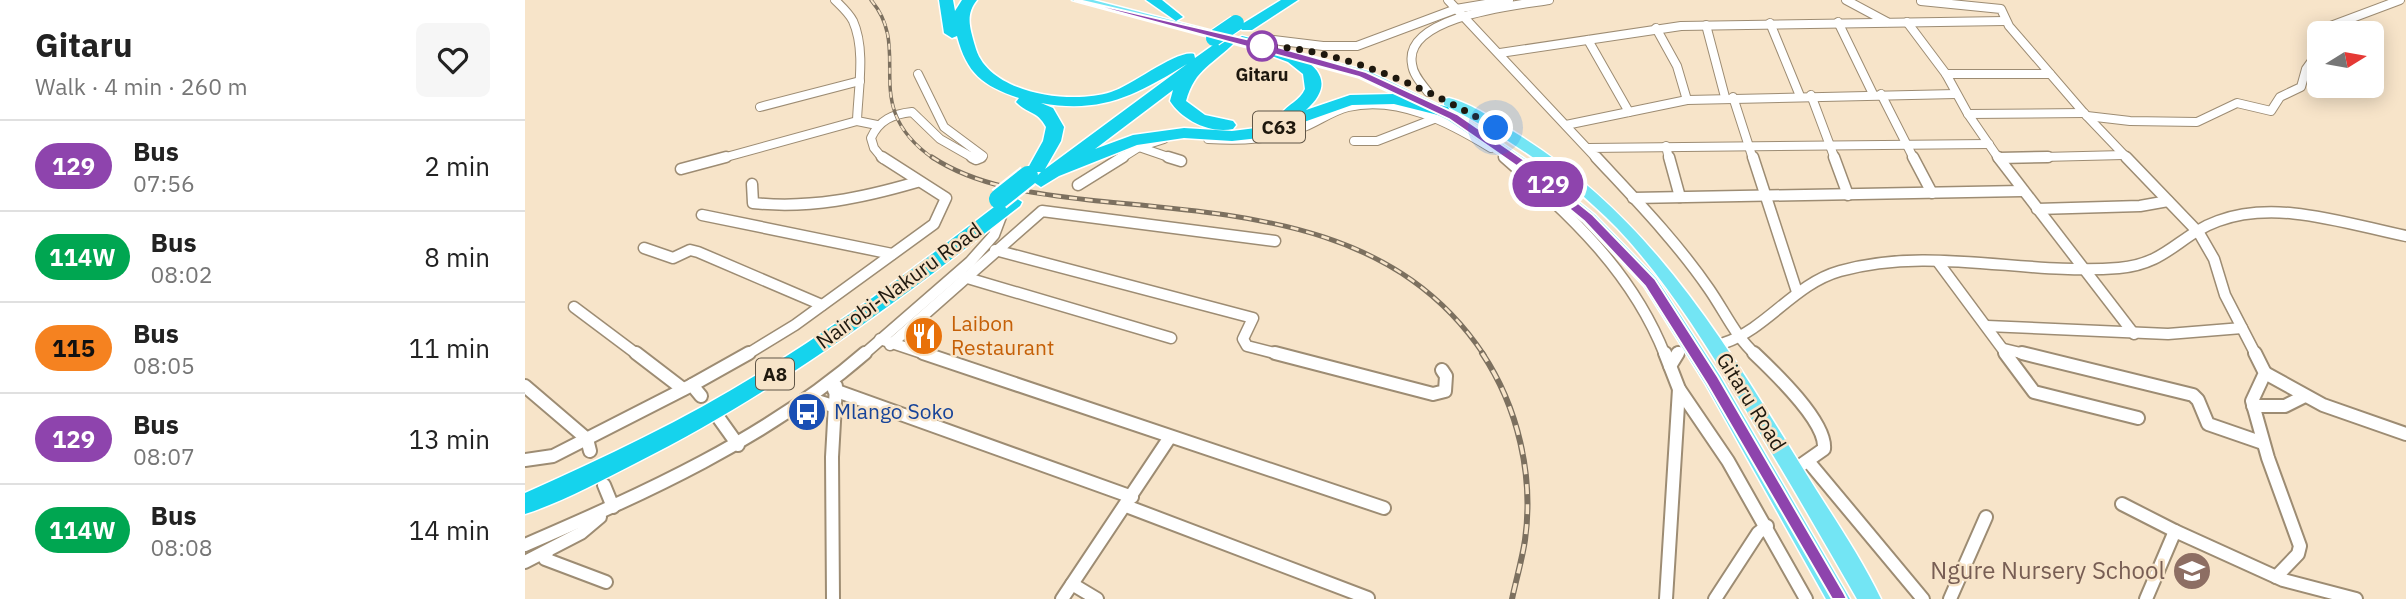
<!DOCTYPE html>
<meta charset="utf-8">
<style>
body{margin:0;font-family:"IBM Plex Sans",sans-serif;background:#f6f6f6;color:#222;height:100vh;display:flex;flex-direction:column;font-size:26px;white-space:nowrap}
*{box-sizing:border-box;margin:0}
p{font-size:23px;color:#767676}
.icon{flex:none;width:38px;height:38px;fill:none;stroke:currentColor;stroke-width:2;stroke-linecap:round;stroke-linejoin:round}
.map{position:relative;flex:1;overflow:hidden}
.sheet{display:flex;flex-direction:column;background:#fff;width:525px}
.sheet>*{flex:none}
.badge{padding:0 14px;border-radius:23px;font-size:24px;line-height:46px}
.needle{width:46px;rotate:79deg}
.buttons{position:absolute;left:1782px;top:21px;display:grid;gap:14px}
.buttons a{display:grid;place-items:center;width:77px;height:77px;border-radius:10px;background:#fff;box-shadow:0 4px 18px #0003;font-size:35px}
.you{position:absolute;width:35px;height:35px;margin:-18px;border:5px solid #fff;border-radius:50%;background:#1a73e8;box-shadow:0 0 0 10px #1a73e833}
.map>.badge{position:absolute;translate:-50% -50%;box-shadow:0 0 0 4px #fff}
.round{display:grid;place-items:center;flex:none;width:74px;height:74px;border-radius:10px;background:#f6f6f6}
.head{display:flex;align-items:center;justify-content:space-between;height:119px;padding:0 35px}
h1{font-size:33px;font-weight:700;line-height:52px}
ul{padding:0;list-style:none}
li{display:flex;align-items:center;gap:21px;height:91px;padding:0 35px;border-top:2px solid #e0e0e0}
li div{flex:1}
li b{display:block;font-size:26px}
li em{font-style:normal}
li .badge{min-width:77px;font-weight:700;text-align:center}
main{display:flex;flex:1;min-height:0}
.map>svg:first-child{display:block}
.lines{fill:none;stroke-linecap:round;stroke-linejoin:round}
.street-far2-casing{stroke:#9d8c73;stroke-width:10}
.street-far1-casing{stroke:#9d8c73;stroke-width:13}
.street-casing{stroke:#9d8c73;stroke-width:16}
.primary-casing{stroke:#fff;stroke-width:3}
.highway-casing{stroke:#fff;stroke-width:3}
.street-far2{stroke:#fff;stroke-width:8}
.street-far1{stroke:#fff;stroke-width:10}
.street{stroke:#fff;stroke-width:12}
.primary{fill:#73e5f4;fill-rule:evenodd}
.highway{fill:#15d3ed;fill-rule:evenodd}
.rail-far2-casing{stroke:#7c705f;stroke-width:3.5}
.rail-far1-casing{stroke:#7c705f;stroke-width:5}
.rail-casing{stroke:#7c705f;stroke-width:6}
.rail-far2{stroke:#f7e4c9;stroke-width:2;stroke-dasharray:6;stroke-linecap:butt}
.rail-far1{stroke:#f7e4c9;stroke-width:2.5;stroke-dasharray:8;stroke-linecap:butt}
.rail{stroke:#f7e4c9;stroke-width:3.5;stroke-dasharray:10;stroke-linecap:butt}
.highway-bridge-far1-casing{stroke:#fff;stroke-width:18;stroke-linecap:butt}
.highway-bridge-casing{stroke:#fff;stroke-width:24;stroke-linecap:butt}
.highway-bridge-far1{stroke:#15d3ed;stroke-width:16}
.highway-bridge{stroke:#15d3ed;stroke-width:20}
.line{fill:#8e44ad;stroke:#fff;stroke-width:2}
.walk{stroke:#1e180e;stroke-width:7;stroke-dasharray:0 12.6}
.stop-dot{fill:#fff;stroke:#8e44ad;stroke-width:3.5}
.labels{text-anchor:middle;stroke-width:5;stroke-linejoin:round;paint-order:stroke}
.far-stop-label{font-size:18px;font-weight:bold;fill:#1e180e;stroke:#f7e4c9}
.shield{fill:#f7e4c9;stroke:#5f5546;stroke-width:2}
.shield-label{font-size:19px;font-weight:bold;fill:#1e180e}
.street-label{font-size:21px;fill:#1e180e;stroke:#f7e4c9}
.food-label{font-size:21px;fill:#c56008;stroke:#f7e4c9;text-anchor:start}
.transit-label{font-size:21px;fill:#164399;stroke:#f7e4c9;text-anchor:start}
.near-education-label{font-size:24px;fill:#785e54;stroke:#f7e4c9;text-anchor:end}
</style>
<main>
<section class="sheet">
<div class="head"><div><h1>Gitaru</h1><p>Walk · 4 min · 260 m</p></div><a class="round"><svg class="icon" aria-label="heart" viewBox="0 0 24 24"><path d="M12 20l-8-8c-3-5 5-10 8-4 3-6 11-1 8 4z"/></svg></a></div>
<ul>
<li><span class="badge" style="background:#8e44ad;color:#fff">129</span><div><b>Bus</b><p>07:56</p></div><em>2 min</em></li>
<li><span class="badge" style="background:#00a651;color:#fff">114W</span><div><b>Bus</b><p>08:02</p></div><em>8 min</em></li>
<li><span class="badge" style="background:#f58220;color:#111">115</span><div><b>Bus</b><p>08:05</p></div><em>11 min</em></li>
<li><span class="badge" style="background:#8e44ad;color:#fff">129</span><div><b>Bus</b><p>08:07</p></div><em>13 min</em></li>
<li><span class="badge" style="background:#00a651;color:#fff">114W</span><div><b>Bus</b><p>08:08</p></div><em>14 min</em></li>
</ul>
</section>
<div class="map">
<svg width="1881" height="599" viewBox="0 0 1881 599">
<rect width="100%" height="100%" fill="#f7e4c9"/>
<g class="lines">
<defs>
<g id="street-far2">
<path d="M310,0C316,6 324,13 328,21C341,50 333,90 332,121L352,125"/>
<polyline points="923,0 1072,159"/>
<polyline points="1321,0 1362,22"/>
<polyline points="1396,1 1476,9 1484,26 1559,113 1603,159"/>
<polyline points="1313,22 1348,94"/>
<polyline points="1382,22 1421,74 1443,114 1474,159"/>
<polyline points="1245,23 1275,96"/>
<polyline points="1181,25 1200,97"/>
<polyline points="1131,28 1152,66 1162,100"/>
<polyline points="1804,33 1803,27 1875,0"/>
<polyline points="740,39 798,46 832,46 931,9 984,0"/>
<polyline points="1063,40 1104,112"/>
<polyline points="975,53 1156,26 1480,21"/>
<polyline points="393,74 419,127 458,156 452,159"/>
<polyline points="1421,74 1525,74"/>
<path d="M903,92C897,84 888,75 887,64C878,16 993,5 1024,0"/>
<polyline points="1356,94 1389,159"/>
<polyline points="1286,95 1310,159"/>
<polyline points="1208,97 1228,159"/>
<polyline points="235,107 335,81"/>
<polyline points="1443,114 1559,113"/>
<polyline points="1562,116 1605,121 1672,122 1712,103 1746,111 1755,97 1776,87 1781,69 1794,51"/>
<polyline points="1041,125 1162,100 1431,94"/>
<path d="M683,139C716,141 748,140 779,127C794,121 807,111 823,107C873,95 925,123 966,148"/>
<polyline points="829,141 852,141 909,119"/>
<polyline points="1141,146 1144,159"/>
<polyline points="614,147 649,159"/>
<polyline points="1063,148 1464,144"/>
<polyline points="1474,158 1599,155"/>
<polyline points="194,159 332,121"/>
<path d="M358,159L349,148L346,138C354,120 368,114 387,112L415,139L450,159"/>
<polyline points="595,159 614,147 639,139"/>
</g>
<g id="street-far1">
<polyline points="447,157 451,159 456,157"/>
<polyline points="643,157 656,161"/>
<path d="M979,157C1045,215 1107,271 1140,355"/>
<path d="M1071,157C1110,199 1151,241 1184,289C1200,312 1210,336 1231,355"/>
<polyline points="1144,157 1155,197"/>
<polyline points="1228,157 1272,292"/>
<polyline points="1309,157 1323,195"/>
<polyline points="1388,157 1407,193"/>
<polyline points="1473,157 1609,334"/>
<polyline points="1601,157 1674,233 1689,259 1700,295 1731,355"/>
<polyline points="1474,158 1523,157"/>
<polyline points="156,169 201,157"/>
<path d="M227,184L228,203C285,209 337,198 392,182"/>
<polyline points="553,185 598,157"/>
<polyline points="1108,198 1497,191"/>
<polyline points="1512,209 1615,206 1643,201"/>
<polyline points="177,215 367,254"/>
<polyline points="119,248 148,258 165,250 173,252 297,305"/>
<polyline points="470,250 728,318 718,339 722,346 757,355"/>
<polyline points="1413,262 1482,355"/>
<polyline points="439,277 646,338"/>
<polyline points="49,307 113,355"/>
<polyline points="1462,326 1643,334 1717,328"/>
<polyline points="355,339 403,355"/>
<path d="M1199,343C1243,328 1269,284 1315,271C1406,245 1502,276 1594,268C1642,264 1654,235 1693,221C1752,199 1822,224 1881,236"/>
<polyline points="365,345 517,211 750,241"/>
<polyline points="1479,349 1504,355"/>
<polyline points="221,355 270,325 409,224 421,198 357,157"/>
<polyline points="338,355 445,262 469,235 478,211"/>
<polyline points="1152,355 1154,352"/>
</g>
<g id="street">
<polyline points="111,353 158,389"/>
<polyline points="398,353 859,508"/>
<polyline points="750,353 908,394 920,391 921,376 917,370"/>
<polyline points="1140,353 1154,389 1203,461 1281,599"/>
<path d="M1229,353C1248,371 1302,422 1299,449L1269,470"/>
<polyline points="1480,353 1509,392 1613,418"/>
<polyline points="1497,353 1668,395 1673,400 1683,424 1738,443"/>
<polyline points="1730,353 1740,373 1727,401 1743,458 1775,546 1773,554 1751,577"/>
<polyline points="1145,366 1153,353"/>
<polyline points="1740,373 1798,405 1881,434"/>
<polyline points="167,385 224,353"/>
<polyline points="0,386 62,439 65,451"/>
<polyline points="309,390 607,497"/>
<polyline points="278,403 292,401 308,406"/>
<polyline points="1728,406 1760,406 1780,396"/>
<polyline points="193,417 213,445"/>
<polyline points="0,460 28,456 167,385 176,396"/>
<polyline points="1283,461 1398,599"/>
<polyline points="79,485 88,507"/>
<polyline points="1597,504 1650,531"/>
<polyline points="601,506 843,598"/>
<path d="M0,545C120,493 240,440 340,353"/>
<polyline points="22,552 20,559 81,582"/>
<polyline points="0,562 56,533 75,517"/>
<polyline points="547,584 572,599"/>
<polyline points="308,599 307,457 311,386"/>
<polyline points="537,599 645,437"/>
<polyline points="1141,599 1154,389"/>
<polyline points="1190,599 1233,533 1242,526"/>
<polyline points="1425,599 1461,517"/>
<polyline points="1621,599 1650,531 1758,580 1831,599"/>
</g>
<g id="primary">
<polygon points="547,0 568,0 843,71 933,114 1003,161 1070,215 1131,278 1195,376 1325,599 1301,599 1181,385 1119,286 1058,221 993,167 923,120 833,77"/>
<path d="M924,98C948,104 973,122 994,135C1127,219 1196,336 1277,467C1303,510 1334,553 1356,599H1332C1293,531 1254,464 1213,397C1176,337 1140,279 1092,228C1042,177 983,137 919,105V99Z"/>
</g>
<g id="highway">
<path d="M414,0H428L430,11L437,0H452C440,15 445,28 450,46C462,94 546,105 586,92C607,86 652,49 669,54L670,58L698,38L703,36L710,40L717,36C750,45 830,66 781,110L825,95L869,94L923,107L925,111L917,116L869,104L827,105L734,138L707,141L659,138L612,145L534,176L516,187L507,181L516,172H506L503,168L518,141L521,127C512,110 502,114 491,102L494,98C458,86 442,74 432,36L427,38L419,33ZM710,42L763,62L778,74L780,89C775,101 763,104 756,114L760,118L731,128L707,131L659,128L608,135L570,149L648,90L645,101C657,120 685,134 708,129L711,125L708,121L680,115L661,101C670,68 689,64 710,42ZM662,64L520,169L536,141L539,127L528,108L516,103C577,114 611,95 662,64Z"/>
<polygon points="621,0 637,0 658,17 651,21"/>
<polygon points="756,0 773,0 727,30 717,30 715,27 717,24"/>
<path d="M488,196L497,202L495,206C373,302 250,393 111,463C75,481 38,502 0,514V493C80,457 159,420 233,374C320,321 401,259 481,198Z"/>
</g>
</defs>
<!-- street-far2 casing -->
<use href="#street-far2" class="street-far2-casing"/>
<!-- street-far1 casing -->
<use href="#street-far1" class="street-far1-casing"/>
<!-- street casing -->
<use href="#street" class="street-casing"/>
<!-- primary casing -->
<use href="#primary" class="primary-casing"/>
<!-- highway casing -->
<use href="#highway" class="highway-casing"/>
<!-- street-far2 -->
<use href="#street-far2" class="street-far2"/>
<!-- street-far1 -->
<use href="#street-far1" class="street-far1"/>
<!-- street -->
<use href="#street" class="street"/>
<!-- primary -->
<use href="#primary" class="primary"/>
<!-- highway -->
<use href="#highway" class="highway"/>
<defs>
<path id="rail-far2" d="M346,0C390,52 331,105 409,159"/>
<path id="rail-far1" d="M407,157C452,187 512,194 564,200C711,215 869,219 959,355"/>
<path id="rail" d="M957,353C993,407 1009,476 1000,540C997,560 991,580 987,599"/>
</defs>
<!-- rail-far2 casing -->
<use href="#rail-far2" class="rail-far2-casing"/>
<!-- rail-far1 casing -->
<use href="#rail-far1" class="rail-far1-casing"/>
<!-- rail casing -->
<use href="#rail" class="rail-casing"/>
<!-- rail-far2 -->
<use href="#rail-far2" class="rail-far2"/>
<!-- rail-far1 -->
<use href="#rail-far1" class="rail-far1"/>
<!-- rail -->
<use href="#rail" class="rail"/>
<defs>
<polyline id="highway-bridge-far1" points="689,38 711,23"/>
<polyline id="highway-bridge" points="474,199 503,176"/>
</defs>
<!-- highway-bridge-far1 casing -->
<use href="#highway-bridge-far1" class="highway-bridge-far1-casing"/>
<!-- highway-bridge casing -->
<use href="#highway-bridge" class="highway-bridge-casing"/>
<!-- highway-bridge-far1 -->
<use href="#highway-bridge-far1" class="highway-bridge-far1"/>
<!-- highway-bridge -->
<use href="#highway-bridge" class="highway-bridge"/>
</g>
<!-- line -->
<polygon class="line" points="549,0 553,0 734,42 841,72 932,114 1002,162 1068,215 1130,279 1193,377 1319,593 1322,599 1307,599 1182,384 1120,286 1059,221 993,167 924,119 834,77"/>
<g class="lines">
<!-- walk -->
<path class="walk" d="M737,46C813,47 906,90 971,128"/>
</g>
<!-- icons -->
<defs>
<symbol id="restaurant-disc" viewBox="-11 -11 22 22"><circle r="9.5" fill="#e8710a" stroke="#f7e4c9"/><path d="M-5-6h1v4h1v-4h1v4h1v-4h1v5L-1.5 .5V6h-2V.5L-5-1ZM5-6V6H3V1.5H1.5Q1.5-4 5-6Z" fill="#fff"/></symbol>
<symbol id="bus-disc" viewBox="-11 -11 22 22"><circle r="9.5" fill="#1a4fb4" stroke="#f7e4c9"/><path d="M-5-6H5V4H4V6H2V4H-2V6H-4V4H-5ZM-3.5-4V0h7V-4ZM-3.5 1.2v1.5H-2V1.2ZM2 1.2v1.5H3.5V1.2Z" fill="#fff"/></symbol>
<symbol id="school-disc" viewBox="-11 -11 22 22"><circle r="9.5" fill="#8d6e63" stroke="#f7e4c9"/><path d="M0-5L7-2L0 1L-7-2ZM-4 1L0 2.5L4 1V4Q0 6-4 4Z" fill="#fff"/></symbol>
</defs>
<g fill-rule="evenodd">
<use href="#restaurant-disc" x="377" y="314" width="44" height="44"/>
<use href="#bus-disc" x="260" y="390" width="44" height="44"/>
<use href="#school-disc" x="1645" y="549" width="44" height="44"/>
</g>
<!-- markers -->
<circle class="stop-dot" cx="737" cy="46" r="14"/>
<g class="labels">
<!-- far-stop labels -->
<g class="far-stop-label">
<text x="737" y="81">Gitaru</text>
</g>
<!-- shield labels -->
<g class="shield">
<rect x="728" y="111.5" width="52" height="31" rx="5"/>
<rect x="231" y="358.5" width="38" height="31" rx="5"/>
</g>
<g class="shield-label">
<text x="754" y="134">C63</text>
<text x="250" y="381">A8</text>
</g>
<!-- street labels -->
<g class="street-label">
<text transform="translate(374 286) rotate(-36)" y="7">Nairobi-Nakuru Road</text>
<text transform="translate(1226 402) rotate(58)" y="7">Gitaru Road</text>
</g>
<!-- food labels -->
<g class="food-label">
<text x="426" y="331">Laibon<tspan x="426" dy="24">Restaurant</tspan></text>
</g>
<!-- transit labels -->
<g class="transit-label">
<text x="309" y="419">Mlango Soko</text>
</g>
<!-- near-education labels -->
<g class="near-education-label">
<text x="1640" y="579">Ngure Nursery School</text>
</g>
</g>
</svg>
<div class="buttons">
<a><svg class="needle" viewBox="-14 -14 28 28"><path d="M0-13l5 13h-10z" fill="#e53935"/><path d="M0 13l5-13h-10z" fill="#767676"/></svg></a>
</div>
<div class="you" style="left:971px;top:128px"></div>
<b class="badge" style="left:1023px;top:184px;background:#8e44ad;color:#fff">129</b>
</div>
</main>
